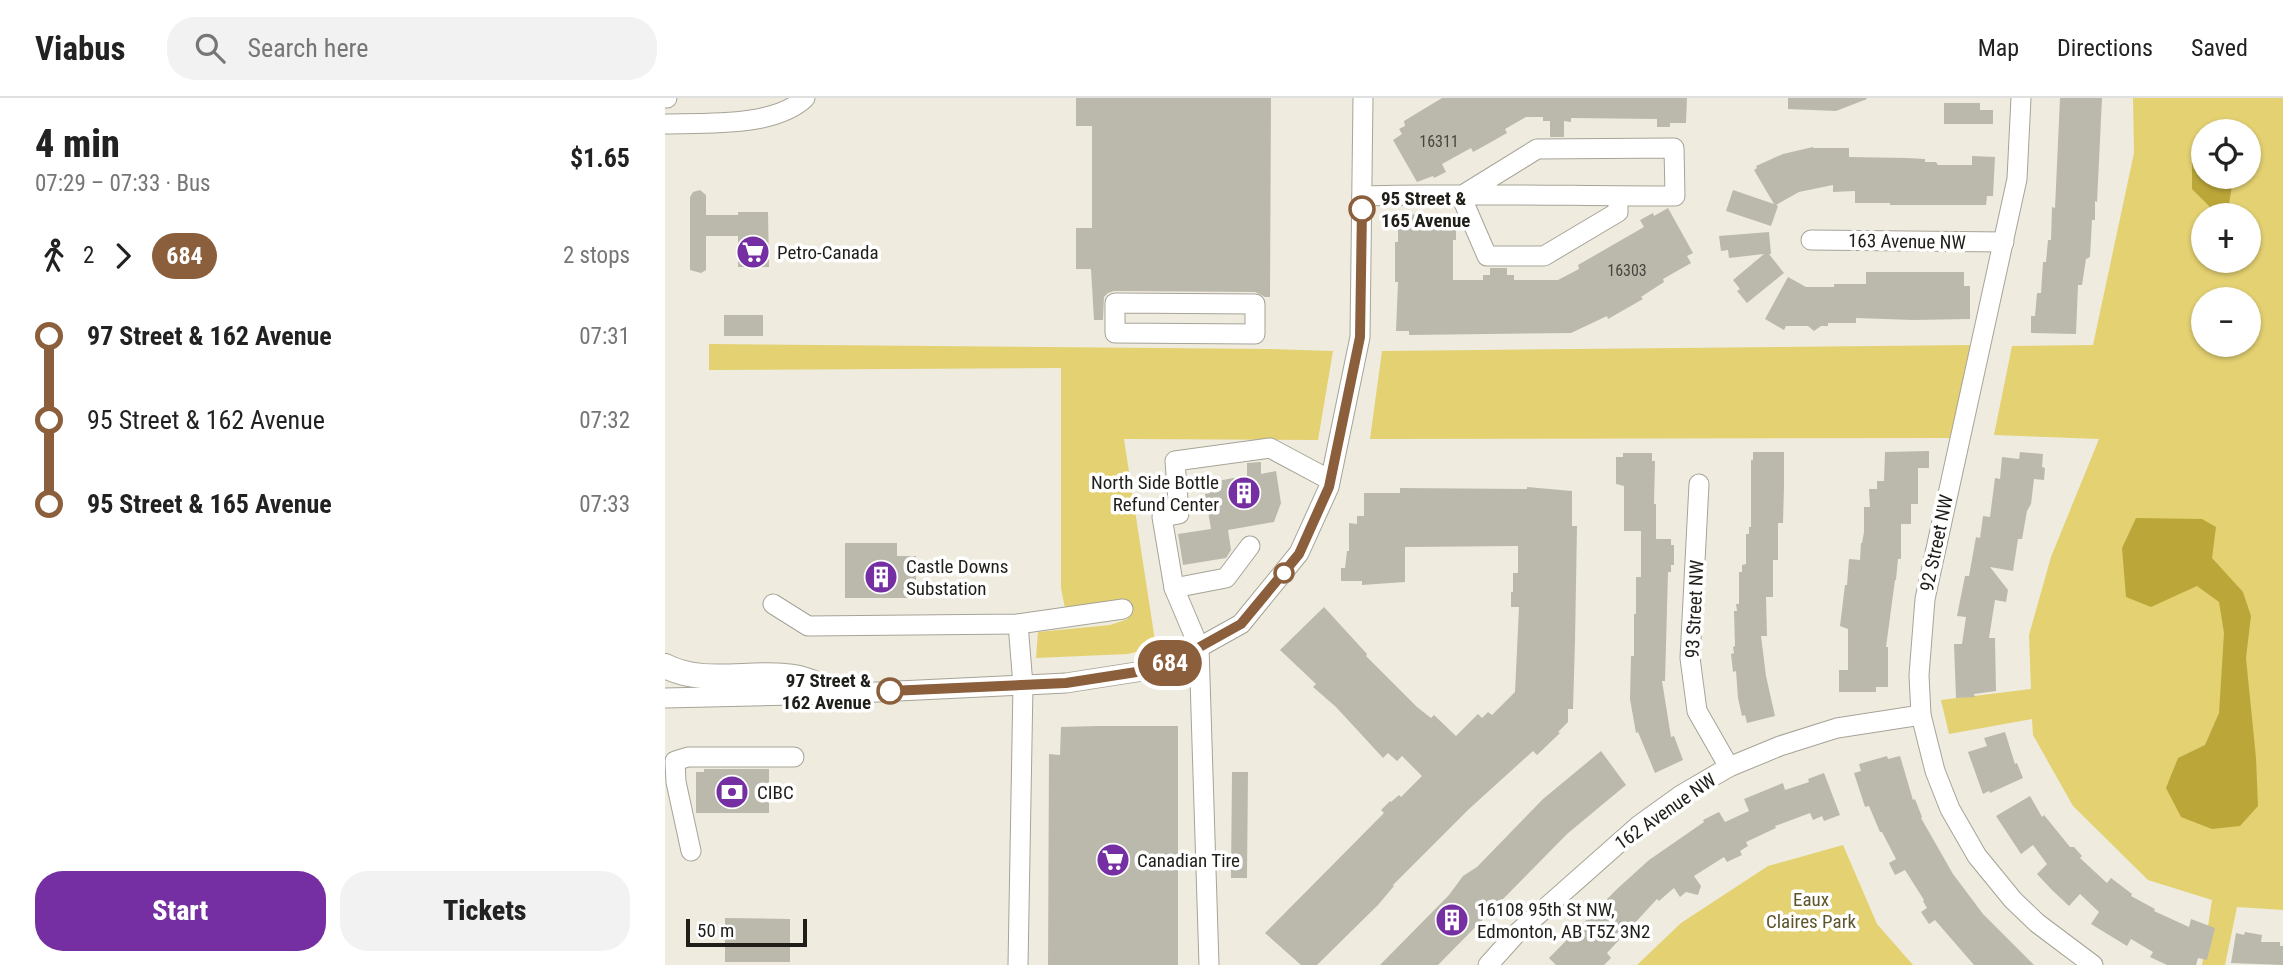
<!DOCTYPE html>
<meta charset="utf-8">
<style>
body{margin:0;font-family:"Roboto Condensed",sans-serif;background:#f2f2f2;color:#222;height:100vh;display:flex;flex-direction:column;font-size:26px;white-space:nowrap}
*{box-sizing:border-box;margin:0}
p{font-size:23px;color:#767676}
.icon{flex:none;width:38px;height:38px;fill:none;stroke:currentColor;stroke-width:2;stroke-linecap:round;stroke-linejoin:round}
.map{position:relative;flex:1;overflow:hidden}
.drawer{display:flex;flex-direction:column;background:#fff;width:665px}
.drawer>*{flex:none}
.badge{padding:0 14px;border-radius:23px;font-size:24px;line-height:46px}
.tools{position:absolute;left:1526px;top:21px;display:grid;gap:14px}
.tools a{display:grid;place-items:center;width:70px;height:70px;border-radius:50%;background:#fff;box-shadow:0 2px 5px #0004;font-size:35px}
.scale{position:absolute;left:21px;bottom:18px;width:121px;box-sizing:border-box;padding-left:7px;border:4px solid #1f1e19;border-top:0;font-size:19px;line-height:24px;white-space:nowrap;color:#1f1e19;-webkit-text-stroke:5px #fff;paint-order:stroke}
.map>.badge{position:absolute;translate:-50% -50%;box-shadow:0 0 0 4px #fff}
.legs{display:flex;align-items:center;gap:10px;height:77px;padding:0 35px;font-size:23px}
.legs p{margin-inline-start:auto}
.overview{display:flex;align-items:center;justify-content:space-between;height:119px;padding:0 35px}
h1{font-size:38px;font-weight:800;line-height:52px}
.cta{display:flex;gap:14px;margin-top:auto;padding:14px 35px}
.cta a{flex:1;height:80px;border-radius:28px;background:#752fa3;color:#fff;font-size:28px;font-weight:800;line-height:80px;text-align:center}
.cta a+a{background:#f2f2f2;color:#222}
ul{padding:0 35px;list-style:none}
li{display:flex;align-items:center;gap:24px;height:84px;font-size:26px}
li i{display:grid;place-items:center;width:10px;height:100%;margin:0 9px;background:currentColor}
li i::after{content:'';width:18px;height:18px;margin:-9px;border:5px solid;border-radius:50%;background:#fff}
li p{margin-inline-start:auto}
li:first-child i{background:linear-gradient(#0000 50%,currentColor 0)}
li:last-child i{background:linear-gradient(currentColor 50%,#0000 0)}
header{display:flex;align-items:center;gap:42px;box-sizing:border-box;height:98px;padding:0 35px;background:#fff;border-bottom:2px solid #e0e0e0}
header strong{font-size:33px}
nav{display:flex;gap:38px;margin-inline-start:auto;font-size:24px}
.search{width:490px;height:63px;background:#f2f2f2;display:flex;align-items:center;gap:18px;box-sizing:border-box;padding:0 24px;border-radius:28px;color:#767676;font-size:26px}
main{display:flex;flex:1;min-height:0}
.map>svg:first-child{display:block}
.green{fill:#e3d172;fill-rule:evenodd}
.water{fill:#bba739}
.building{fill:#bbb9ac}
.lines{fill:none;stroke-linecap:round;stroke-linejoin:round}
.minor-casing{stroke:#a6a397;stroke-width:21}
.major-casing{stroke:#a6a397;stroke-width:26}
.minor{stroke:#fff;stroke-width:19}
.major{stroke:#fff;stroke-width:24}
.line-1-casing{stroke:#fff;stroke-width:16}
.line-1{stroke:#8b5e3c;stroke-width:10}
.stop-1-dot{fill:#fff;stroke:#8b5e3c;stroke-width:3.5}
.labels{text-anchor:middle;stroke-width:7;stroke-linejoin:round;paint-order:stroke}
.number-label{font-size:16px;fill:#46453e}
.stop-label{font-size:19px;font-weight:bold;fill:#1f1e19;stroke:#fff;text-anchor:start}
.street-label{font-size:19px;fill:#1f1e19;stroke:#fff}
.poi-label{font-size:19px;fill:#1f1e19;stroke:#fff;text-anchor:start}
.park-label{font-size:19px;fill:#5e5529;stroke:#fff}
</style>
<header>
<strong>Viabus</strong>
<div class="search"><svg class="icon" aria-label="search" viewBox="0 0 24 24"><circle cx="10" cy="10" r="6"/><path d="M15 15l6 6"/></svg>Search here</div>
<nav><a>Map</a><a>Directions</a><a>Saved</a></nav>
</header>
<main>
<section class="drawer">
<div class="overview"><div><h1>4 min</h1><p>07:29 – 07:33 · Bus</p></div><b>$1.65</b></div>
<div class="legs"><svg class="icon" aria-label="walk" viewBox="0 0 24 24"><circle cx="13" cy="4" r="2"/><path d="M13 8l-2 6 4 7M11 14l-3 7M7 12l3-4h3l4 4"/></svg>2<svg class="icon" aria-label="forward" viewBox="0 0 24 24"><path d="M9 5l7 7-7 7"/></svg><b class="badge" style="background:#8b5e3c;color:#fff">684</b><p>2 stops</p></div>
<ul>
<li><i style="color:#8b5e3c"></i><b>97 Street &amp; 162 Avenue</b><p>07:31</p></li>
<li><i style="color:#8b5e3c"></i><span>95 Street &amp; 162 Avenue</span><p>07:32</p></li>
<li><i style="color:#8b5e3c"></i><b>95 Street &amp; 165 Avenue</b><p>07:33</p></li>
</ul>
<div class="cta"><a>Start</a><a>Tickets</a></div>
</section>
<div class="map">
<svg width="1618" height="867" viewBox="0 0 1618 867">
<rect width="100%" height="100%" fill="#efecdf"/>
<!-- green -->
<g class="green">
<path d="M1468,0H1618V812L1572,809L1560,867H1537L1547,802L1483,782L1408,708L1368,637L1367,621L1284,636L1276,602L1366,591L1364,537L1386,459L1434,341L1329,337L1347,248L1428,247L1469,55ZM1538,33H1584V79H1538ZM1538,117H1584V163H1538ZM1538,201H1584V247H1538Z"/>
<polygon points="44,246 605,251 668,253 653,342 459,341 491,549 463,556 371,560 373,534 445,527 463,521 455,502 400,510 396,490 396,270 44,272"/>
<polygon points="1306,247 1285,340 705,341 717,253"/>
<polygon points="1178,747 1212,826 1248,867 972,867 1016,825 1103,768"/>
</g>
<!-- water -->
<g class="water">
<polygon points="1538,42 1538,79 1579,79 1567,88 1564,106 1558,111 1545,109 1527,91 1527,55"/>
<polygon points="1471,420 1537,421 1551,429 1547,460 1578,494 1586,518 1581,560 1591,660 1593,708 1575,728 1547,731 1516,719 1501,690 1513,660 1540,647 1554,615 1559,535 1554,504 1532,488 1486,509 1461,499 1457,450"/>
</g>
<!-- building -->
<g class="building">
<polygon points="411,0 606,0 605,199 600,199 590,194 449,193 443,195 439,199 438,222 429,222 426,171 411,171 411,130 427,130 427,28 411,28"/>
<polygon points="777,0 1022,0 1021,25 1005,25 1005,29 992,29 992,21 906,20 906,24 899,23 899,39 885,39 885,23 878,23 878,19 861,19 840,31 842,35 819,48 808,54 806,50 777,66 781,74 769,80 768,78 752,84 728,42 737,36 734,31 740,28 739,23"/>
<polygon points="1123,0 1201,0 1202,1 1171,13 1123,11"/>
<polygon points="1395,0 1437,0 1432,104 1430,103 1430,122 1427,122 1425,159 1421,161 1417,187 1413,187 1411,236 1366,235 1366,218 1370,218 1372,195 1376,195 1378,164 1381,164 1383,142 1386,142 1387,109 1390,110"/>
<polygon points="1279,5 1315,5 1315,12 1328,12 1328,26 1279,26"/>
<polygon points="1148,49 1148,50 1184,50 1184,59 1242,60 1260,61 1260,64 1271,64 1273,67 1307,67 1307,58 1330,59 1328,98 1322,98 1321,107 1225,107 1225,105 1190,105 1190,93 1168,94 1168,87 1134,94 1111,107 1113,108 1106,128 1061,113 1068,92 1109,106 1089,72 1092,70 1091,68 1118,56"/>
<polygon points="35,92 41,97 41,117 73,117 73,114 103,114 104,169 73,169 73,138 41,138 41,172 36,175 25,172 25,99 28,94"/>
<polygon points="1003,110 1028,155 1022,158 1026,165 998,181 999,184 976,199 978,201 943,221 942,218 906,235 744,237 744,233 731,233 733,184 730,184 730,144 733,144 733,116 791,118 791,142 788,142 788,182 818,182 818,177 825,177 825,170 842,170 842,177 849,177 849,182 893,182 914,171 913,167 979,129 975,122 988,115 989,118"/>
<polygon points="1104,134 1106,156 1104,156 1119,175 1082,205 1072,193 1075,191 1068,182 1099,156 1064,160 1063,152 1056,153 1054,138"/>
<polygon points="1201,174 1299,174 1299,188 1305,188 1305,221 1248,222 1191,220 1191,225 1163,225 1163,228 1156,228 1149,233 1143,228 1121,228 1119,232 1100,221 1123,179 1141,189 1169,189 1169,186 1201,186"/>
<rect x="59" y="217" width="39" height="21"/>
<polygon points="1264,353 1264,370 1253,370 1253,406 1246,406 1246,426 1236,426 1236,461 1233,461 1231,482 1230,482 1221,549 1223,549 1223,589 1211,589 1211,594 1174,594 1174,572 1183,572 1183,531 1175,528 1180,487 1182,487 1184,461 1195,462 1196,445 1197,445 1199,434 1199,409 1205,409 1204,391 1212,391 1212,383 1219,383 1220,354"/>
<polygon points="1088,354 1119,354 1119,388 1118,425 1113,425 1113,462 1108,462 1108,499 1101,499 1102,538 1096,538 1101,578 1110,618 1082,625 1080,617 1077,618 1073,600 1071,573 1068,574 1066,556 1069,555 1068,549 1070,548 1069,513 1072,513 1071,506 1074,506 1074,474 1077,474 1077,467 1081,466 1081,436 1084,436 1084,429 1086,429 1086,362 1088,362"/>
<polygon points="1355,354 1378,356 1377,369 1380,370 1379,382 1369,381 1366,406 1362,413 1357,441 1353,441 1348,473 1325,469 1343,492 1341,504 1330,502 1324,540 1330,540 1331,593 1309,596 1310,599 1291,600 1289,546 1297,546 1301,519 1292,518 1300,478 1304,478 1311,439 1315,440 1318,418 1325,419 1330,380 1335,381 1337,359 1354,361"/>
<polygon points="958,355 987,355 987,363 990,363 989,406 991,406 991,441 1006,441 1006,447 1009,447 1009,467 1006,467 1006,474 1003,474 1000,583 997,583 1006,639 1009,638 1018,662 990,675 973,634 971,635 965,601 966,558 969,558 969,516 971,516 971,479 976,479 976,433 959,433 959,388 951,386 951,359 958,359"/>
<polygon points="596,364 596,376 611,373 616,405 609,424 563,432 566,452 561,460 518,467 513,436 546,431 540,396 545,395 543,385 568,380 582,381 582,365"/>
<polygon points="862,389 907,393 907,428 912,428 910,543 908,611 903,611 903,624 893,634 895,635 872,657 868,653 804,711 728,787 729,788 713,807 652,867 636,867 600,835 719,715 716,712 725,703 726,704 734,697 736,699 757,678 737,658 732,663 723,655 718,660 671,609 648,589 651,586 615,552 659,509 702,556 701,558 752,609 766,620 769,617 791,638 813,616 817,620 823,614 827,617 850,594 854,509 846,509 846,494 848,494 848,475 853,475 853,448 740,449 740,484 697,487 697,483 676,483 676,470 680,470 682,453 684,453 684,425 692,426 692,418 699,418 699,395 735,395 735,390 862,391"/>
<polygon points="180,445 232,445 232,458 251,458 251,500 180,500"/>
<polygon points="432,628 513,628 513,867 383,867 384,656 395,657 396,629"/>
<polygon points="1340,634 1350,666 1352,665 1358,680 1325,695 1324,693 1318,696 1303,654 1322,648 1319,640"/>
<polygon points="936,653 961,687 902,736 773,867 715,867 784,797 798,778 812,769 878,701"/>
<polygon points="1222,658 1223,661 1235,658 1248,702 1250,701 1257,719 1256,720 1288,776 1318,816 1369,867 1309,867 1270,822 1264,826 1256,814 1262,810 1258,803 1259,802 1240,772 1230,777 1224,765 1231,761 1217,734 1215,734 1204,708 1200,709 1189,675 1196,673 1194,666"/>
<polygon points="39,671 104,671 104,715 31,715 31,674 39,674"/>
<polygon points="567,674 583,674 582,780 566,780"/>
<polygon points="1159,675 1175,717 1159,723 1157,718 1148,722 1145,715 1110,728 1111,730 1081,744 1083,748 1075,753 1077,757 1062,764 1059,759 1029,778 1036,788 1033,797 1021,794 1015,799 1009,790 994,803 992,801 942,855 946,860 939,867 891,867 884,860 952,791 984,762 1039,724 1038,722 1054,714 1060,724 1084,713 1079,701 1118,685 1120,692 1144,684 1143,681"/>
<polygon points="1365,698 1377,719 1379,717 1405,749 1409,749 1417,758 1415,760 1442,785 1446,780 1467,796 1466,798 1490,811 1489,813 1524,829 1526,821 1550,830 1542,862 1533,860 1531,867 1502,867 1485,859 1488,854 1466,841 1462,848 1426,826 1434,814 1415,796 1404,808 1387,792 1372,776 1382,766 1368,747 1356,756 1331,718"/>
<polygon points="60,820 125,821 125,864 60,864"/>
<polygon points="1580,834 1597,837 1596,844 1615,844 1615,848 1618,848 1618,867 1566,865 1571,835 1579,837"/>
</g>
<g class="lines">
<defs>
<g id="minor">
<polyline points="0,0 2,0"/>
<polyline points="1356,0 1352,81 1260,501 1254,577 1256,617 1270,673 1285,711 1312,758 1348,802 1372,825 1428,867"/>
<path d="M0,26C41,25 110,29 140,0"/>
<path d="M697,98C801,95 906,98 1010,98L1009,50L872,51L796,98L822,158H879L953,114V98"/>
<polyline points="1146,142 1339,144"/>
<polygon points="450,205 590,206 590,236 450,235"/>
<polyline points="1034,386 1025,560 1032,613 1064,669"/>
<polyline points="509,490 561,480 585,448"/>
<polyline points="108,506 143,528 353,526 458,511"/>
<polyline points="0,600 171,596 401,585 497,570 576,526 634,455 664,389 695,239 698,0"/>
<polyline points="26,753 11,684 10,663 23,659 129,659"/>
<polyline points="353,867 358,587 353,526"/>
<polyline points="544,867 534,549 509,490 497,419 514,416 510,363 605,350 665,382"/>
<polyline points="823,867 851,836 973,728 1016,697 1064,669 1115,648 1172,630 1256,617"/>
</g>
<path id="major" d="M0,568C37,587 80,574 120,578C139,579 154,587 171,596"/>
</defs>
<!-- minor casing -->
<use href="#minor" class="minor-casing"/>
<!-- major casing -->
<use href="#major" class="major-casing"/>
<!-- minor -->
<use href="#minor" class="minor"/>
<!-- major -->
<use href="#major" class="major"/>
</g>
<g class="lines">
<defs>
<polyline id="line-1" points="225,593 401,585 497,570 576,526 634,456 664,389 695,239 697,111"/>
</defs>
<!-- line-1 casing -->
<use href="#line-1" class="line-1-casing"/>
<!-- line-1 -->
<use href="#line-1" class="line-1"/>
</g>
<!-- icons -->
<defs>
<symbol id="supermarket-disc" viewBox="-11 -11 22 22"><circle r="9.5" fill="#752fa3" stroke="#fff"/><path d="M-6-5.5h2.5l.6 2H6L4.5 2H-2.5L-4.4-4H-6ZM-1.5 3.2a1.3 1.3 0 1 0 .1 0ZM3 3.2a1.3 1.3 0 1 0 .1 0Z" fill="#fff"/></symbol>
<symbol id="building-disc" viewBox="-11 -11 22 22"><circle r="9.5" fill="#752fa3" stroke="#fff"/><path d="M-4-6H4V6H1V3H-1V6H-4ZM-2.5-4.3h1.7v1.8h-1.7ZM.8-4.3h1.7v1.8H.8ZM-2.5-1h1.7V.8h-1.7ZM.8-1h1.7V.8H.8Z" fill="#fff"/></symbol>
<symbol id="bank-disc" viewBox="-11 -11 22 22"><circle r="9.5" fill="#752fa3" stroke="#fff"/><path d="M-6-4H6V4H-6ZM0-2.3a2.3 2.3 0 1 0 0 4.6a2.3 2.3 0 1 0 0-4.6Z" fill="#fff"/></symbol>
</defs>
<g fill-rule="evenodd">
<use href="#supermarket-disc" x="69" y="135" width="38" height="38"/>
<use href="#building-disc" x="560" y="376" width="38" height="38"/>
<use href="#building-disc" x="197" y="460" width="38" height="38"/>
<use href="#bank-disc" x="48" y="675" width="38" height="38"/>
<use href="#supermarket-disc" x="429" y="743" width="38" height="38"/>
<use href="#building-disc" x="768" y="803" width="38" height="38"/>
</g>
<!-- markers -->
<g class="stop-1-dot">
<circle cx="697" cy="111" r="12"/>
<circle cx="619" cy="475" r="9"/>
<circle cx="225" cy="593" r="12"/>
</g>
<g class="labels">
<!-- number labels -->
<g class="number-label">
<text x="774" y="49">16311</text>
<text x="962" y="178">16303</text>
</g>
<!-- stop labels -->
<g class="stop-label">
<text x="716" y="107">95 Street &amp;<tspan x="716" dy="22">165 Avenue</tspan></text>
<text x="206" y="589" text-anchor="end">97 Street &amp;<tspan x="206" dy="22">162 Avenue</tspan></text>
</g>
<!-- street labels -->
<g class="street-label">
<text transform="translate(1242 143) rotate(1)" y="7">163 Avenue NW</text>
<text transform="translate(1271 445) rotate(-78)" y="7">92 Street NW</text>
<text transform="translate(1029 511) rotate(-87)" y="7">93 Street NW</text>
<text transform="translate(1000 713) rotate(-35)" y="7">162 Avenue NW</text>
</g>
<!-- poi labels -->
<g class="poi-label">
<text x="112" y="161">Petro-Canada</text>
<text x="554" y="391" text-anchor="end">North Side Bottle<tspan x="554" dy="22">Refund Center</tspan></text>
<text x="241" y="475">Castle Downs<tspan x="241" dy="22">Substation</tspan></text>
<text x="92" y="701">CIBC</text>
<text x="472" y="769">Canadian Tire</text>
<text x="812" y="818">16108 95th St NW,<tspan x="812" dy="22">Edmonton, AB T5Z 3N2</tspan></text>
</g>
<!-- park labels -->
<g class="park-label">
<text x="1146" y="808">Eaux<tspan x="1146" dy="22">Claires Park</tspan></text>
</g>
</g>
</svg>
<div class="tools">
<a><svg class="icon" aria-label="locate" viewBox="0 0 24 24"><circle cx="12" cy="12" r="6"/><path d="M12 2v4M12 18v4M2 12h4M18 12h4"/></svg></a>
<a>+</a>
<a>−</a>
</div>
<div class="scale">50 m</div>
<b class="badge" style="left:505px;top:565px;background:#8b5e3c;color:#fff">684</b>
</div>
</main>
